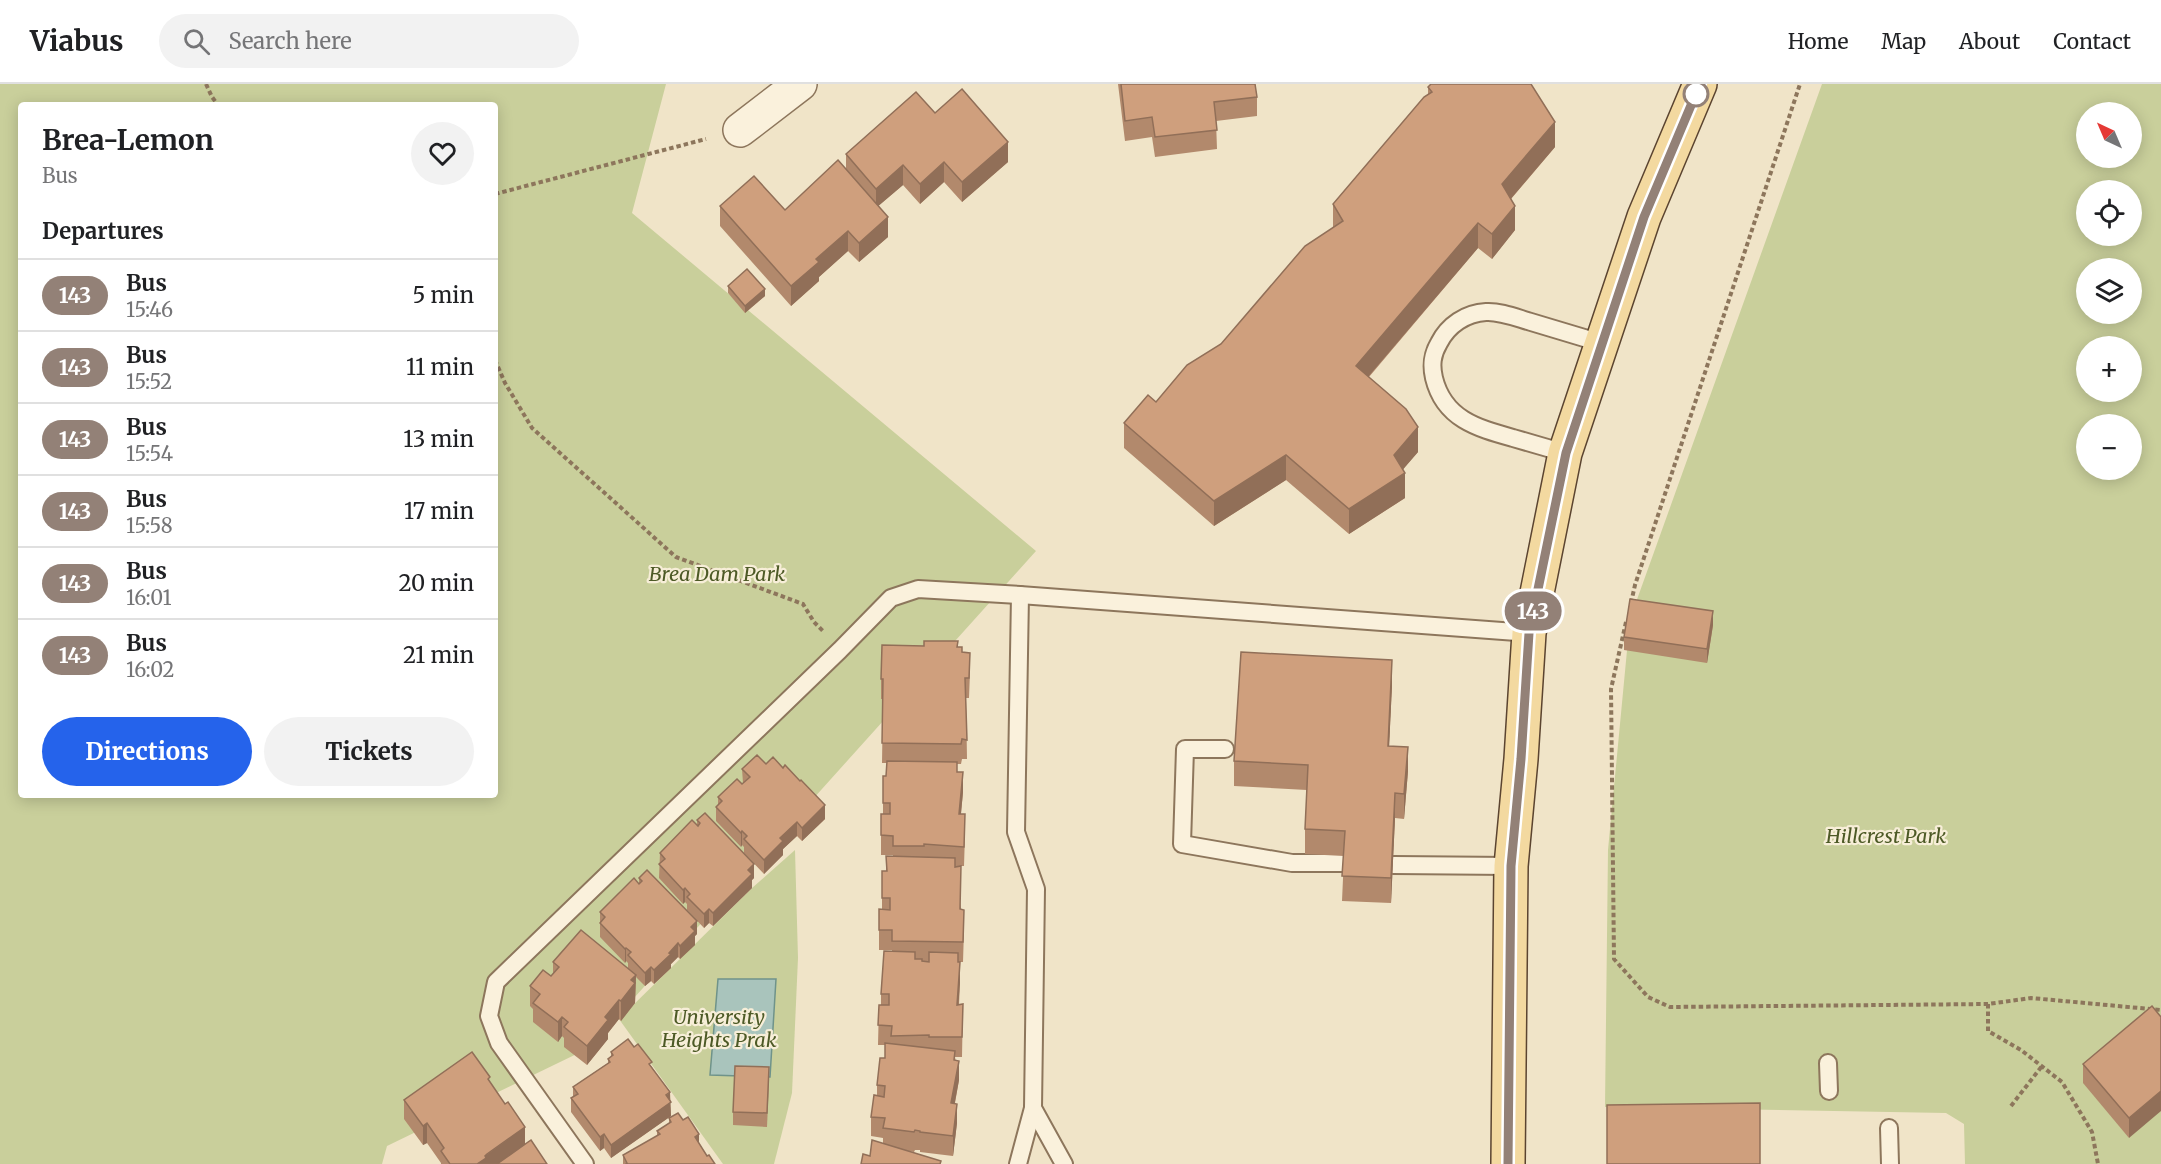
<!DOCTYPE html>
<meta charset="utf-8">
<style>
body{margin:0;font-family:Merriweather,serif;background:#f2f2f2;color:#202124;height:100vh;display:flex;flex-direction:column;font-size:22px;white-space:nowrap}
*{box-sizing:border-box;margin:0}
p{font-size:20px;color:#757577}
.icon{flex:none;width:33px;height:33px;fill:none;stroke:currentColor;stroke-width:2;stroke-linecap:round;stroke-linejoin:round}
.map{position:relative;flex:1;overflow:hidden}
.side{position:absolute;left:18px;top:18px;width:480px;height:696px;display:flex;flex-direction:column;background:#fff;border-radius:6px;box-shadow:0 3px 15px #0003}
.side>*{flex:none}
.badge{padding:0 12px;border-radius:20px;font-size:21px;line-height:39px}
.needle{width:39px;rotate:316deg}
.buttons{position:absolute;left:2076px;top:18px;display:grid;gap:12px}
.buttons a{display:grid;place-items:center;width:66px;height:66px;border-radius:50%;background:#fff;box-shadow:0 3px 15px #0003;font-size:30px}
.map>.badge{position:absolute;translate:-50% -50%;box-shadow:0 0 0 3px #fff}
h2{padding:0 24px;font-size:22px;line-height:54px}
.round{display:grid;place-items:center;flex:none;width:63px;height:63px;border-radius:32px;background:#f2f2f2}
.headline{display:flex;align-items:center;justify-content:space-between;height:102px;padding:0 24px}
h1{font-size:28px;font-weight:700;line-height:45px}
.button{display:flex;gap:12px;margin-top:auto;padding:12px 24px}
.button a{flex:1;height:69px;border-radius:36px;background:#2563eb;color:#fff;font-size:24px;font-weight:700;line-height:69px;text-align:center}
.button a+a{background:#f2f2f2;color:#202124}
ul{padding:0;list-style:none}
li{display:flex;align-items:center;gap:18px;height:72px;padding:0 24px;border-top:2px solid #e0e0e0}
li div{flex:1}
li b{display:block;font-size:22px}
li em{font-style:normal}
li .badge{min-width:66px;font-weight:700;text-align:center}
header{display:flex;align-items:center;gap:36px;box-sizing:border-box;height:84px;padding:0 30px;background:#fff;border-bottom:2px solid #e0e0e0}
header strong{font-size:28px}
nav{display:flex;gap:33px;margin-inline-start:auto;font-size:21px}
.search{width:420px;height:54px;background:#f2f2f2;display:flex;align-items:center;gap:15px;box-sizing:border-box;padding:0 21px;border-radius:33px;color:#757577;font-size:22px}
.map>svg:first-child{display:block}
.green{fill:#c9cf9b;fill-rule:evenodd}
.water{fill:#a9c4bc;stroke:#6f938a;stroke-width:1.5}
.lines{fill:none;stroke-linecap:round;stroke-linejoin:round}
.service-casing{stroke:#8d765c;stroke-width:20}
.minor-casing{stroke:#8d765c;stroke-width:36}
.primary-casing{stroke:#5b4430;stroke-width:36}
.path{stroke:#8d765c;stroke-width:4;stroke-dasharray:4.5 3;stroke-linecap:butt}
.service{stroke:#faf1dc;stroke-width:16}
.minor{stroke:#faf1dc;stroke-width:33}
.primary{stroke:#f3d9a0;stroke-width:33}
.wall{fill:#b2896c}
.shaded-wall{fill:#916f58}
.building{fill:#cf9f7d;stroke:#916f58;stroke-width:1.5}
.line-casing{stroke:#fff;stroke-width:14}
.line{stroke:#938177;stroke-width:9}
.stop-dot{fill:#fff;stroke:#938177;stroke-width:3}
.labels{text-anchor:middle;stroke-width:4.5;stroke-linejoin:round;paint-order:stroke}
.park-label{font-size:20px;font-style:italic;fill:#4d5a26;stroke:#f7eed8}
</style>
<header>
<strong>Viabus</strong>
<div class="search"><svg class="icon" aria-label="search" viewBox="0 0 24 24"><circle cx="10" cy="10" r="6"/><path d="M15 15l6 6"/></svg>Search here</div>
<nav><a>Home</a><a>Map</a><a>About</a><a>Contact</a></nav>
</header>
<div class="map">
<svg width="2161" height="1080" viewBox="0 0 2161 1080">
<rect width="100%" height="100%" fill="#f0e4c8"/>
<!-- green -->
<g class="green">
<path d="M0,0H666L632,129L1036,467L589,964L387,1062L382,1080H0ZM21,21H495V711H21Z"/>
<path d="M1822,0H2161V1080H1965L1964,1040L1946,1029L1605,1023L1608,766L1630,535ZM2086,28H2132V74H2086ZM2086,106H2132V152H2086ZM2086,184H2132V230H2086ZM2086,262H2132V308H2086ZM2086,340H2132V386H2086Z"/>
<polygon points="795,766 798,874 792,1009 774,1080 723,1080 619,935 752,804"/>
</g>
<!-- water -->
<polygon class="water" points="718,895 776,895 770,993 710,991"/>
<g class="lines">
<defs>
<g id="service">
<path d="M1565,369C1548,364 1530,359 1513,354C1477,344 1444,335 1434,294C1431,281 1432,271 1439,259C1448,241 1466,229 1486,228C1500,227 1517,234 1531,238C1554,245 1577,252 1601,259"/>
<polyline points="1225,665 1185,665 1182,760 1292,779 1344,779"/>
<polyline points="1393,781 1511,782"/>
<polyline points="1828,979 1829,1007"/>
<polyline points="1033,1024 1064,1080"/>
<polyline points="1889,1044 1890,1080"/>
<polyline points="585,1080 499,959 489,932 496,898 840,566 891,514 918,505 1020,511 1529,549"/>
<polyline points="1018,1080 1033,1024 1036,805 1016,748 1020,511"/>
</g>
<polyline id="minor" points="740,46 800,0"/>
<polyline id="primary" points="1508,1080 1511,782 1521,675 1529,549 1565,369 1644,133 1700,0"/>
</defs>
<!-- service casing -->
<use href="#service" class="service-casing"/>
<!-- minor casing -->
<use href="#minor" class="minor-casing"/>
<!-- primary casing -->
<use href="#primary" class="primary-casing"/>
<!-- path -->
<g class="path">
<polyline points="206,0 212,13 218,21"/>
<polyline points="495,110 706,55"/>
<polyline points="495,276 505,299 532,344 676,473 803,520 814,538 823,547"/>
<polyline points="1631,519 1635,501 1800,0"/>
<polyline points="1626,538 1611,605 1614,875 1648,913 1670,923 1988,920 2031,914 2161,926"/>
<polyline points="1988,920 1988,947 2021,966 2062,998 2092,1048 2098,1080"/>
<polyline points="2011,1022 2042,982"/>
</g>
<!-- service -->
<use href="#service" class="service"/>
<!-- minor -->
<use href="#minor" class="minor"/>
<!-- primary -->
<use href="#primary" class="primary"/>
</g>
<!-- wall -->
<g class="wall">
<polygon points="1118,0 1255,0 1257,13 1257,32 1216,37 1217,65 1155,73 1152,53 1125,57"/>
<polygon points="1428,3 1555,63 1511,115 1515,146 1492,175 1478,164 1369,293 1418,368 1403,385 1405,414 1349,450 1286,396 1214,442 1124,364 1124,339 1156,318 1221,260 1333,143 1333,120 1428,10"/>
<polygon points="935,29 1008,78 962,118 944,98 920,120 903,101 878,122 888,153 859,178 848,167 819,193 819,197 791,222 720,142 720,122 785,126 846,85 846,70"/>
<polygon points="728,202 765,212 745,229 728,209"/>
<polygon points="1713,541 1707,579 1624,566 1624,553"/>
<polygon points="958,563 962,568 970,588 969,614 966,614 967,675 962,675 961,680 957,680 957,688 963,708 961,730 965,750 964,782 955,782 964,846 963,878 958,878 960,898 959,921 963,920 962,973 955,973 959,996 955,1019 957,1039 953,1072 920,1068 920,1066 915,1066 914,1068 908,1067 941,1080 870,1072 883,1059 883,1054 871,1052 871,1033 877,1012 877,1001 885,974 885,961 878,961 879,921 881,921 881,910 892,867 892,866 879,866 879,825 882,825 882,787 886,787 886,772 893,773 893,771 881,771 881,730 883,730 883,692 886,692 887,679 882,679 883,615 881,615 881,595"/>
<polygon points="1392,601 1389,662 1408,687 1404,735 1395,734 1391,819 1342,817 1344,772 1305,770 1305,745 1307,706 1234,702 1234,677"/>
<polygon points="766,680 825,735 802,757 797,752 783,765 783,771 764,790 744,769 744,763 742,761 741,763 716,737 716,723 718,721 718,713 743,699 742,685"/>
<polygon points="697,736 754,794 752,796 752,804 713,842 709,839 704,844 687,826 687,820 685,818 683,820 659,794 660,769 697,741"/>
<polygon points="639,794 697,850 695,852 695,861 680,875 678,873 671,880 671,884 654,900 651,897 645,902 636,893 635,919 621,937 619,935 608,949 608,955 587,981 564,963 564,954 562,952 558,958 533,938 533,925 530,922 530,902 551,892 553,890 553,878 628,884 628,879 626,877 625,879 600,853 600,828 639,799"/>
<polygon points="2161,933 2129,1054 2083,999 2083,980"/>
<polygon points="634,963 652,983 670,1017 671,1032 611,1074 604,1064 600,1067 571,1028 571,1014 573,1013 573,1003 608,979 608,975 611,973 611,968"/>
<polygon points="769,997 767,1043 733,1041 733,1028"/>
<polygon points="490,999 525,1061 547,1080 441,1080 441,1079 427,1059 423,1061 404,1035 404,1016"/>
<polygon points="669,1034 699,1059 707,1072 715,1080 623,1080 623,1071 657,1052 657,1047 669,1040"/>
</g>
<!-- shaded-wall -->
<g class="shaded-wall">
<polygon points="1555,38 1555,63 1502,125 1502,100"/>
<polygon points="1008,58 1008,78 962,118 962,98"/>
<polygon points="944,78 944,98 920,120 920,100"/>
<polygon points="903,81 903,101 876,124 876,105"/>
<polygon points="1515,122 1515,146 1492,175 1492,150"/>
<polygon points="888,133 888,153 859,178 859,159"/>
<polygon points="1478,139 1478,164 1356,307 1356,282"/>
<polygon points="848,147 848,167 819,193 819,197 791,222 791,202 816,175"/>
<polygon points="765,205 765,212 745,229 745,222"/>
<polygon points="1418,343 1418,368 1394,396 1394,371"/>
<polygon points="1286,371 1286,396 1214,442 1214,417"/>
<polygon points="1405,389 1405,414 1349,450 1349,425"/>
<polygon points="1713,527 1713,541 1707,579 1707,565"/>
<polygon points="1392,576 1392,601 1388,686 1388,662"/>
<polygon points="1408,663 1408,687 1404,735 1404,710"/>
<polygon points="963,688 963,708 959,749 959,730"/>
<polygon points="1395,709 1395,734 1391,819 1391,794"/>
<polygon points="825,721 825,735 802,757 802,744"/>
<polygon points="797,738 797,752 783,765 783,771 764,790 764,776 780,754"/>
<polygon points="742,747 742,761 741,763 741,749"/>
<polygon points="754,780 754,794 752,796 752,804 713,842 713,829 748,786"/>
<polygon points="685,804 685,818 683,820 683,806"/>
<polygon points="709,825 709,839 704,844 704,830"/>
<polygon points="697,837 697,850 695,852 695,861 680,875 680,862 691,843"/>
<polygon points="678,859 678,873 671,880 671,884 654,900 654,886"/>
<polygon points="626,864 626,877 625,879 625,865"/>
<polygon points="960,878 960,898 957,940 957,921"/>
<polygon points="651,883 651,897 645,902 645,889"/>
<polygon points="636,891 635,919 621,937 621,917 631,896"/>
<polygon points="619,916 619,935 608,949 608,955 587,981 587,962 605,933"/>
<polygon points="562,933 562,952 558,958 558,938"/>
<polygon points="959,977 959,996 951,1039 951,1019"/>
<polygon points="2161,1007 2161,1027 2129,1054 2129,1034"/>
<polygon points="670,1008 671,1032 611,1074 611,1061"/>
<polygon points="957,1020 957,1039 953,1072 953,1052"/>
<polygon points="427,1039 427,1059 423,1061 423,1042"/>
<polygon points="525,1043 525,1063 500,1080 477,1080 485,1072"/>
<polygon points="604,1050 604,1064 600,1067 600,1053"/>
<polygon points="699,1050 699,1064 695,1053"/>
</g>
<!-- building -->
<g class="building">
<polygon points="1121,0 1255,0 1257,13 1214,18 1217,46 1155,53 1152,33 1125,37"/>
<polygon points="1431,0 1531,0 1555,38 1502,100 1515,122 1492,150 1478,139 1356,282 1406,325 1418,343 1394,371 1405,389 1349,425 1286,371 1214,417 1124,339 1148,311 1156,318 1187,281 1221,260 1305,162 1343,137 1333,120 1424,13 1432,8 1428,3"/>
<polygon points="962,5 1008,58 962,98 944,78 920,100 903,81 876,105 846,70 916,8 935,29"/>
<polygon points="838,76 888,133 859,159 848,147 816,175 819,178 791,202 720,122 754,92 785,126"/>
<polygon points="747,185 765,205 745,222 728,202"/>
<polygon points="1630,515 1713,527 1707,565 1624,553"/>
<polygon points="924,557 958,557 957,563 962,563 962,568 970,569 969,594 965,594 967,656 962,655 961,660 882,659 883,595 881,595 882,561 924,562"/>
<polygon points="1241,568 1392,576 1388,662 1408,663 1404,710 1395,709 1391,794 1342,792 1345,747 1305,745 1308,681 1234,677"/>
<polygon points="757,671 766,680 773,673 783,684 785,681 800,697 801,696 825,721 802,744 797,738 780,754 783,757 764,776 744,755 747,752 742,747 741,749 716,723 722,717 718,713 737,695 742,700 750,693 742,685"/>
<polygon points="887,677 957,678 957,688 963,688 959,730 965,730 964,763 924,760 924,762 893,762 893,752 881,751 881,730 890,730 890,719 883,719 883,692 886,692"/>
<polygon points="705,729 754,780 748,786 752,790 713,829 709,825 704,830 687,813 690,810 685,804 683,806 659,780 665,775 660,769 692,736 698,742 700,739 697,736"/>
<polygon points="886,772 955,774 955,783 961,782 960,825 964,826 963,858 892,857 892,846 879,846 879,825 890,826 890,814 882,814 882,787 887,787"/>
<polygon points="647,786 697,837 691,843 695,847 680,862 678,859 669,869 671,870 654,886 651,883 645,889 628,871 631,868 626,864 625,865 600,839 605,833 600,828 634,794 639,800 642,797 639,794"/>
<polygon points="581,846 636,891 631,896 635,899 621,917 619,916 605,933 608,936 587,962 564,943 568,938 562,933 558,938 533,919 540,910 530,902 543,886 551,892 559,883 553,878"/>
<polygon points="884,867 915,868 915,875 922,875 922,877 929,878 929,868 958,869 958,878 960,878 957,921 963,920 962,953 929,953 929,951 891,952 892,942 878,941 879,921 889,921 889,910 881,910"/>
<polygon points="2152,922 2161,933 2161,1007 2129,1034 2083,980"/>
<polygon points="628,955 634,963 638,960 652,978 649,980 670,1008 666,1011 671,1018 611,1061 604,1050 600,1053 571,1014 578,1010 573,1003 610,978 608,975 613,971 611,968"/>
<polygon points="885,959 955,967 954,976 959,977 951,1019 957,1020 953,1052 920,1048 920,1047 915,1046 914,1048 883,1044 885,1034 871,1033 874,1011 884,1013 885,1002 877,1001 880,974 885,974"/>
<polygon points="472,968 490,993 488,995 505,1020 508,1018 525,1043 487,1070 485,1072 486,1074 477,1080 450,1080 441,1067 444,1064 427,1039 423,1042 404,1016"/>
<polygon points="735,982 769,983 767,1029 733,1028"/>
<polygon points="1760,1019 1760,1080 1607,1080 1607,1021"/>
<polygon points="678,1029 683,1036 688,1033 699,1050 695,1053 707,1072 709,1071 715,1080 626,1080 627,1079 623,1071 660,1050 657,1047 671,1038 669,1034"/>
<polygon points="531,1056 547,1080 497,1080"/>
<polygon points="872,1056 941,1077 940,1080 861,1080 863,1070 870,1072"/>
</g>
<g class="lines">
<defs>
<polyline id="line" points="1508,1080 1511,782 1521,675 1529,549 1566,369 1644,133 1700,0"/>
</defs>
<!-- line casing -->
<use href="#line" class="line-casing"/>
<!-- line -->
<use href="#line" class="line"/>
</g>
<!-- markers -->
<circle class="stop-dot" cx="1696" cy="10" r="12"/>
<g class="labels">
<!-- park labels -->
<g class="park-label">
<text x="717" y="497">Brea Dam Park</text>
<text x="1886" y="759">Hillcrest Park</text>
<text x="719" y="940">University<tspan x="719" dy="23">Heights Prak</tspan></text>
</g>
</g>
</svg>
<div class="buttons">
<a><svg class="needle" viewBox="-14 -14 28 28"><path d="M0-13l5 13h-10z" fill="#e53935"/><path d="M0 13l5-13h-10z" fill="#757577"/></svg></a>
<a><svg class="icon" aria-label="locate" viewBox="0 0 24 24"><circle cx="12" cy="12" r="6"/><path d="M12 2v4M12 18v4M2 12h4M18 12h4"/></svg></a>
<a><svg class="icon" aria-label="layers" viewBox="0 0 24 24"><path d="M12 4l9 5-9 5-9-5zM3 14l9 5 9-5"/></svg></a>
<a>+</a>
<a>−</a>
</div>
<b class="badge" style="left:1533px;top:527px;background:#938177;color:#fff">143</b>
<section class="side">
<div class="headline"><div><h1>Brea-Lemon</h1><p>Bus</p></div><a class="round"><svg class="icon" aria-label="heart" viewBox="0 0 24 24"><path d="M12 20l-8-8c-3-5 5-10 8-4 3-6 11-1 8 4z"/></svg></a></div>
<h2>Departures</h2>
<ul>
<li><span class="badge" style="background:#938177;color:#fff">143</span><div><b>Bus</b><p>15:46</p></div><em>5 min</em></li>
<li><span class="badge" style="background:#938177;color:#fff">143</span><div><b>Bus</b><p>15:52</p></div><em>11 min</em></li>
<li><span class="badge" style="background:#938177;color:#fff">143</span><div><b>Bus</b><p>15:54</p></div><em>13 min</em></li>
<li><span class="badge" style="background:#938177;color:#fff">143</span><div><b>Bus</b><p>15:58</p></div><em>17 min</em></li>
<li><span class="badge" style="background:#938177;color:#fff">143</span><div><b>Bus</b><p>16:01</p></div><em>20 min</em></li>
<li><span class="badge" style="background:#938177;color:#fff">143</span><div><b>Bus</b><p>16:02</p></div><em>21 min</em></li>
</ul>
<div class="button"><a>Directions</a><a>Tickets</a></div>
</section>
</div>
